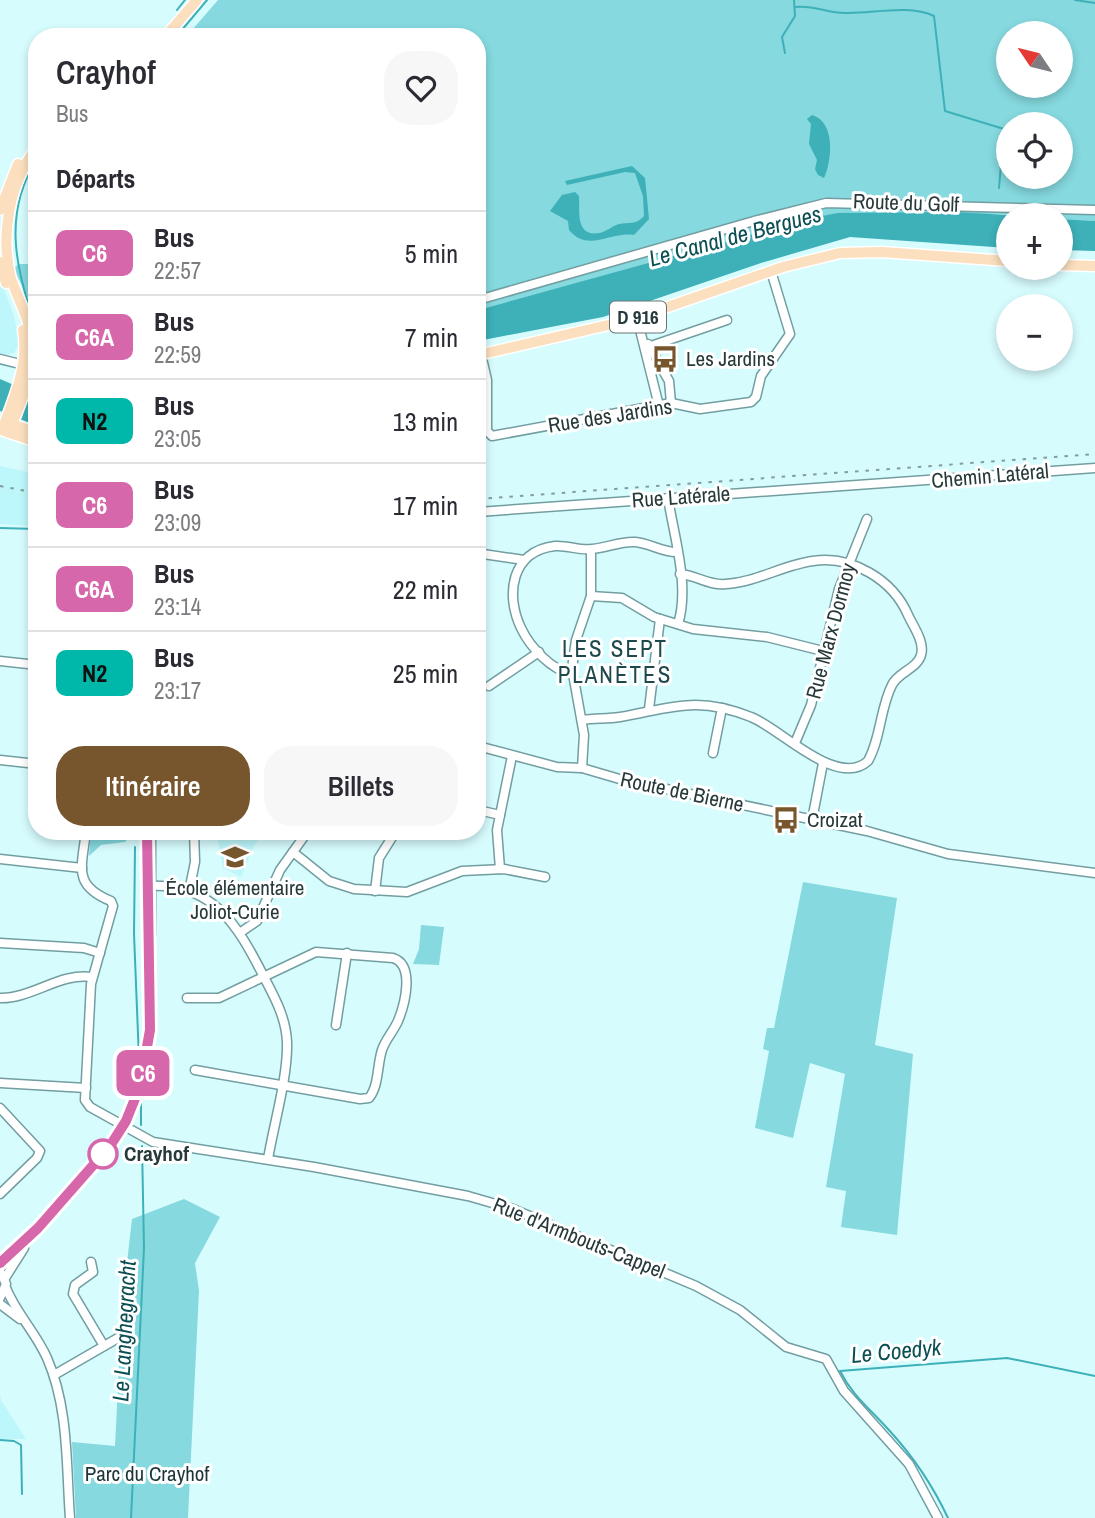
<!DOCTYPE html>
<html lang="fr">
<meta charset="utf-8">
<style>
body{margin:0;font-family:"Archivo Narrow",sans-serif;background:#f7f7f7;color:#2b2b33;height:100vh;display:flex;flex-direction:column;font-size:26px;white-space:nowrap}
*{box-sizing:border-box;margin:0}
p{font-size:23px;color:#7c7c81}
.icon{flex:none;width:38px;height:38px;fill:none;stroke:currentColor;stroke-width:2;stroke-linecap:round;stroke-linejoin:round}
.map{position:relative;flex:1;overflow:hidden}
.panel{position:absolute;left:28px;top:28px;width:458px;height:812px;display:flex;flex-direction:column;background:#fff;border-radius:28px;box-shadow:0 4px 10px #0003}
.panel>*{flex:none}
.badge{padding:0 14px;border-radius:10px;font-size:24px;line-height:46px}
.needle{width:46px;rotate:305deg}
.controls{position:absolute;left:996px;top:21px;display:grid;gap:14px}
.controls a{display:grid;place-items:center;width:77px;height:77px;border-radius:50%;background:#fff;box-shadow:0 4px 10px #0003;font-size:35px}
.map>.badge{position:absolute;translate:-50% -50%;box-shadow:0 0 0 4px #fff}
h2{padding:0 28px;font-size:26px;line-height:63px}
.round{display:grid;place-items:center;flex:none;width:74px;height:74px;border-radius:28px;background:#f7f7f7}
.head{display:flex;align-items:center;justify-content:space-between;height:119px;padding:0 28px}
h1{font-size:33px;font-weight:600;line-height:52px}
.action{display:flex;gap:14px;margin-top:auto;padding:14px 28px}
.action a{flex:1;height:80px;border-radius:28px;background:#77562d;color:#fff;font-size:28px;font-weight:600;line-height:80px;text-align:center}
.action a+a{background:#f7f7f7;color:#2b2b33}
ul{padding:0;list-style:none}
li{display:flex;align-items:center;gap:21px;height:84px;padding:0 28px;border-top:2px solid #e1e1e2}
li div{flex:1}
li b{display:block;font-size:26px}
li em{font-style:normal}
li .badge{min-width:77px;font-weight:700;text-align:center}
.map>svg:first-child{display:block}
.built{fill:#bef7fb}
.green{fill:#85d9df;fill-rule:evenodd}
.water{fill:#3db0b8}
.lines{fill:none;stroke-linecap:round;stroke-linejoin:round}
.stream{stroke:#3db0b8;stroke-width:2}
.minor-casing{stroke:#729ea1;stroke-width:11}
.major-casing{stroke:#fff;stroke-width:13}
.minor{stroke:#fff;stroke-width:8}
.major{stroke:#fbdfbe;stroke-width:10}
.rail{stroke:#819d9f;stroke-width:2;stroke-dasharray:3.5 7;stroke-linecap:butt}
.line-casing{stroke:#fff;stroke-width:16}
.line{stroke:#d767ab;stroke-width:10}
.stop-dot{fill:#fff;stroke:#d767ab;stroke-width:3.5}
.labels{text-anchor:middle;stroke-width:6;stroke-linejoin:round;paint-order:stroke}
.shield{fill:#fff;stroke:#687475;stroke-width:2}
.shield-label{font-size:19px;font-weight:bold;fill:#27393a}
.street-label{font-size:21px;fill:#27393a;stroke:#fff}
.poi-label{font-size:21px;fill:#27393a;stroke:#fff;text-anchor:start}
.stop-label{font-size:21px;font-weight:bold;fill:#27393a;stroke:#fff;text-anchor:start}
.park-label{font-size:21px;fill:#1b3436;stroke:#fff}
.water-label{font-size:23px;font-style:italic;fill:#0b4f53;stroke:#fff}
.neighbourhood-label{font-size:23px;letter-spacing:2px;fill:#1e484b;stroke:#fff}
</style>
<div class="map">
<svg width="1095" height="1518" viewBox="0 0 1095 1518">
<rect width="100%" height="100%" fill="#d7fcfe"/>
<!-- built -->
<g class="built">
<polygon points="0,278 13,313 20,343 14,353 5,355 0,353"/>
<polygon points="0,466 37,474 37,526 0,524"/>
<polygon points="216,831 265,831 254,846 241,877 223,868"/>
<polygon points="0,1394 1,1400 26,1439 0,1439"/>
</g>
<!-- green -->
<g class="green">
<path d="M218,0H1095V221L1061,219L1060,215L837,213L478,310V37H186ZM1008,33H1060V86H1008ZM1008,124H1060V177H1008Z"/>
<polygon points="18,264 37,264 37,330 27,296 14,269"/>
<polygon points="91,831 132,831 132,834 125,842 101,845 89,856"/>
<polygon points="803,882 897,898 875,1045 913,1054 897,1235 841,1227 846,1191 826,1187 845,1074 810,1063 793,1138 755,1128 769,1051 763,1049 767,1028 774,1028"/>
<polygon points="421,925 444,927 439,965 413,964 419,949"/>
<polygon points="184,1199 220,1217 195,1263 199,1291 188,1518 76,1518 72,1442 115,1446 122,1306 132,1219"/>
</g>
<!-- water -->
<g class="water">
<path d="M812,115C836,122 832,161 824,178L818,175L815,169L817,160L809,144L811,124L807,119Z"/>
<path d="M632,166L645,178L649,219L634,235C611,231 588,253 569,230L568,221L550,211L562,195L575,192L579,196C580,211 575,237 599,233C606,232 612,226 619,224C630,222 636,225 644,216L643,196L635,173L625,172L567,185L565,181Z"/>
<polygon points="956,212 1008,215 1008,248 850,237 761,263 603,317 478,341 478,310 808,219 837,213"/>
<polygon points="1060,219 1095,221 1095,251 1061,250"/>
<polygon points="0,379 37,395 37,426 0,411"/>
</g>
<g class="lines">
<!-- stream -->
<g class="stream">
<polyline points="1075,0 1095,3"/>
<path d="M796,7C814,5 827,13 845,13C872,14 908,4 934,16L945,111L1004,129L999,188"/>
<polyline points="177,10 185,0"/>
<polyline points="176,37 207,0"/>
<polyline points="785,53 782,37 795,16 794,0"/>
<path d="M37,159C0,217 18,273 37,332"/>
<polyline points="0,528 37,529"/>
<polyline points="135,847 134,934 139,1059"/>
<polyline points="141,1100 141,1125"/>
<polyline points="0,1440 14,1441 21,1445 22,1494"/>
<polyline points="131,1518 144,1248 142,1146"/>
<path d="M948,1518C933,1486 912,1455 888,1429C870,1409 852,1395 840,1371L1007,1358L1095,1376"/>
</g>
<defs>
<g id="minor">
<polyline points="478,300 754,221 826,203 1095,210"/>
<polyline points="637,318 659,406"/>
<polyline points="648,344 669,381 671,403"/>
<polyline points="645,348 727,320"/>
<polyline points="481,354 487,380 487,431 492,436 671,403 700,409 751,402 756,397 761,376 790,334 771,271"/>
<polyline points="0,359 28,366"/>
<path d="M668,498C674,537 690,586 678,624"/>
<polyline points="478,512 1095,468"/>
<polyline points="478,530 479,530"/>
<polyline points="483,554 524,560"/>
<polyline points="591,596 622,598 654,617 693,629 767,637 823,651"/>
<polyline points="0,661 37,665"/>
<path d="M572,674C551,670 530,647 521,628C505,595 511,551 555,546C568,545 580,551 592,549C607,548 620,541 635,542C649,543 662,552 676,552"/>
<polyline points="489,686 539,652"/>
<polyline points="649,709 660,619"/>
<path d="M582,720C595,718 607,719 620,717C671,708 697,695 751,717C780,728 837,789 868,761C881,738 880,708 892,685C898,672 917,669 921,655C925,642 913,626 908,615C893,580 852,555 813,561C783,565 757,582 726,584C709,586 696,575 680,574"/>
<polyline points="795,743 811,705 839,589 867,519"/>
<polyline points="478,746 557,767 582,768 623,780 867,831 948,854 1095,873"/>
<polyline points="713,753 722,708"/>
<polyline points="0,760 37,764"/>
<polyline points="582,768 584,735 572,668 576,640 591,596 591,550"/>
<polyline points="478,810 500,815"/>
<polyline points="812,820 823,763"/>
<path d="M86,831C82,867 72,885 111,901L113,906L91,984L85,1100L90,1107L153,1142L314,1167L468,1196L513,1209L696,1286L740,1310L786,1347L826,1359L844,1391L909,1464L938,1518"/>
<polyline points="151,839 151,934"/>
<polyline points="293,852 329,881 354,889 407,892 462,871 504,869 545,877"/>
<polyline points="0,859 82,868"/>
<polyline points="500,869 497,830 512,756"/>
<path d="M147,886C213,881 238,926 264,977C275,998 286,1018 287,1042C288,1077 274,1123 268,1159"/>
<polyline points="189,891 195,862 194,831"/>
<polyline points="375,891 379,858 396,831"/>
<polyline points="241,932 257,921 280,870 308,831"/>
<polyline points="0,943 84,948 100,953"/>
<path d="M0,998C31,999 61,972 92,977"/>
<path d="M187,998H219L316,952L393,958C415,965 405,1004 398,1021C393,1032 385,1040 382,1050C377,1065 379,1086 369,1098L360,1099L195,1070"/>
<polyline points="336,1025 347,953"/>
<polyline points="0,1083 86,1088"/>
<polyline points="0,1108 40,1151 37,1158 0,1194"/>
<polyline points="91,1262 93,1272 75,1285 73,1294 104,1346"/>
<polyline points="0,1263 38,1228 110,1146 126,1120 140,1086 148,1051 151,1015 147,831"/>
<polyline points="0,1271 6,1284 0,1298"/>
<polyline points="5,1278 24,1248"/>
<path d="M6,1288C16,1313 36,1333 47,1358C69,1408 66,1465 70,1518"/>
<polyline points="0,1304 20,1319"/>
<polyline points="54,1375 118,1338"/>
</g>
<g id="major">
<polyline points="165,37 197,0"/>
<polyline points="0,210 18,164"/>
<polyline points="0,262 6,283"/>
<polyline points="1060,265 1095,266"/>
<polyline points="478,355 630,320 783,267 840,253 882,252 1008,261"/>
<polyline points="7,423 37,432"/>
<path d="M2,430C14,398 29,365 23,330"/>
<polyline points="4,431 37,442"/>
<path d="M9,433C19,405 34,376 32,346C31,322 19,301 11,279C0,235 9,183 37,147"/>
</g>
</defs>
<!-- minor casing -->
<use href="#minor" class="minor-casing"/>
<!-- major casing -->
<use href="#major" class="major-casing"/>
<!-- minor -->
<use href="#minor" class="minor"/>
<!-- major -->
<use href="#major" class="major"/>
<!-- rail -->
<g class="rail">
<polyline points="0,486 37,493"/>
<polyline points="478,499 1095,454"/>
</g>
</g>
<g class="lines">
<defs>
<polyline id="line" points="0,1263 38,1228 110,1146 126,1121 140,1086 150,1030 147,831"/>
</defs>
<!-- line casing -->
<use href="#line" class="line-casing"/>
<!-- line -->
<use href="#line" class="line"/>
</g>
<!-- icons -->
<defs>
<symbol id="bus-bare" viewBox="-9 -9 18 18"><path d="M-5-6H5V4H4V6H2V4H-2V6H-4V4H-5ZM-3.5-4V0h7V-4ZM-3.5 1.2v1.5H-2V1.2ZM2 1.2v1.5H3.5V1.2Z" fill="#77562d" stroke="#fff" stroke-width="2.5" paint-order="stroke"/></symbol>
<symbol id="school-bare" viewBox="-9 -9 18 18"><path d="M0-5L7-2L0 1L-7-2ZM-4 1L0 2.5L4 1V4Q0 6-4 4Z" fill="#77562d" stroke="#fff" stroke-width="2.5" paint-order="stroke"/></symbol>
</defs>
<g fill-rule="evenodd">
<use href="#bus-bare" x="646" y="340" width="38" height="38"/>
<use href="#bus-bare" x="767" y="801" width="38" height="38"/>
<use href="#school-bare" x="216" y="838" width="38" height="38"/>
</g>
<!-- markers -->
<circle class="stop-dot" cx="103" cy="1154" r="14"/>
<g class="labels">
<!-- shield labels -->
<rect class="shield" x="610" y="301.5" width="56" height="31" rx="5"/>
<g class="shield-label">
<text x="638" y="324">D 916</text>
</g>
<!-- street labels -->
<g class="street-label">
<text transform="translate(906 203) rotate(2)" y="7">Route du Golf</text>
<text transform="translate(610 416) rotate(-9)" y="7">Rue des Jardins</text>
<text transform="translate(990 476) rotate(-5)" y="7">Chemin Latéral</text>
<text transform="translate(681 497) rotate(-4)" y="7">Rue Latérale</text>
<text transform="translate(831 631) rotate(-75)" y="7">Rue Marx Dormoy</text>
<text transform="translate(682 792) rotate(12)" y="7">Route de Bierne</text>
<text transform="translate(579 1238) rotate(22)" y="7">Rue d'Armbouts-Cappel</text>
</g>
<!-- poi labels -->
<g class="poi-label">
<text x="686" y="366">Les Jardins</text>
<text x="807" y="827">Croizat</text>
<text x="235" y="895" text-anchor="middle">École élémentaire<tspan x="235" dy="24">Joliot-Curie</tspan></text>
</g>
<!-- stop labels -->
<g class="stop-label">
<text x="124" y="1161">Crayhof</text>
</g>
<!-- park labels -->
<g class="park-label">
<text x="147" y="1481">Parc du Crayhof</text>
</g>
<!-- water labels -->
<g class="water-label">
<text transform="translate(735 236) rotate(-15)" y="8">Le Canal de Bergues</text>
<text transform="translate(124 1331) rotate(-87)" y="8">Le Langhegracht</text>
<text transform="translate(896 1351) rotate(-5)" y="8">Le Coedyk</text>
</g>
<!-- neighbourhood labels -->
<g class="neighbourhood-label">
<text x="615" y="657">LES SEPT<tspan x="615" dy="26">PLANÈTES</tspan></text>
</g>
</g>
</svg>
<div class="controls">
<a><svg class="needle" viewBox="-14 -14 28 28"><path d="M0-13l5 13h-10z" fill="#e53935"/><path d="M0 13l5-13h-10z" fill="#7c7c81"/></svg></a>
<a><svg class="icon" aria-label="locate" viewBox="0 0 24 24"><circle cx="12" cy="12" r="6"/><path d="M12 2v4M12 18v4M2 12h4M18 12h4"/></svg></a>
<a>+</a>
<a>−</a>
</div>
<b class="badge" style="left:143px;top:1073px;background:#d767ab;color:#fff">C6</b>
<section class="panel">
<div class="head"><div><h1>Crayhof</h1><p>Bus</p></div><a class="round"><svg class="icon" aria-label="heart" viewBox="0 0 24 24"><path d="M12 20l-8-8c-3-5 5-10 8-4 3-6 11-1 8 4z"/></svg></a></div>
<h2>Départs</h2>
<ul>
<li><span class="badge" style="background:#d767ab;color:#fff">C6</span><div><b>Bus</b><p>22:57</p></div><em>5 min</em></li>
<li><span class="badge" style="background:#d767ab;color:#fff">C6A</span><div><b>Bus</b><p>22:59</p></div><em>7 min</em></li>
<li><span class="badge" style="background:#00b8aa;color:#111">N2</span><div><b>Bus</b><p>23:05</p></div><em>13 min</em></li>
<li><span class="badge" style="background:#d767ab;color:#fff">C6</span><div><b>Bus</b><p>23:09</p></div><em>17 min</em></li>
<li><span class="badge" style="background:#d767ab;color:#fff">C6A</span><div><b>Bus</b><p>23:14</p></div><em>22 min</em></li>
<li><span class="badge" style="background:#00b8aa;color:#111">N2</span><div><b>Bus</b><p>23:17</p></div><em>25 min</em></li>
</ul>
<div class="action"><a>Itinéraire</a><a>Billets</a></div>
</section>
</div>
